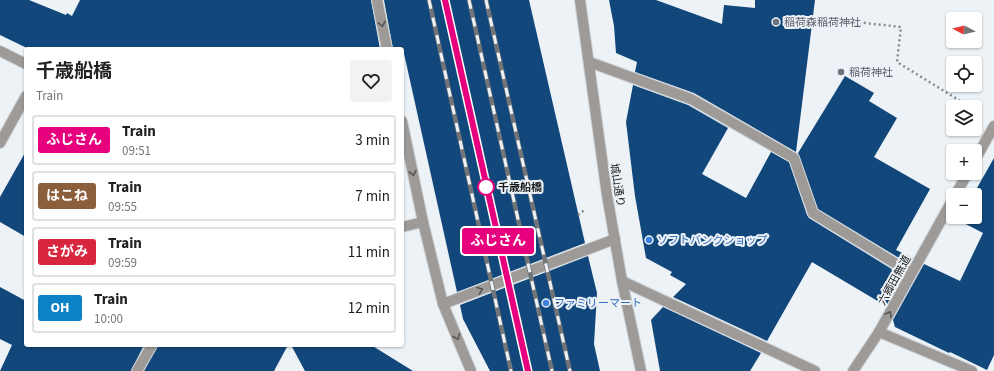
<!DOCTYPE html>
<meta charset="utf-8">
<style>
body{margin:0;font-family:"Source Sans 3","Noto Sans JP",sans-serif;background:#f2f2f2;color:#222;height:100vh;display:flex;flex-direction:column;font-size:15px;white-space:nowrap}
*{box-sizing:border-box;margin:0}
p{font-size:13px;color:#767676}
.icon{flex:none;width:22px;height:22px;fill:none;stroke:currentColor;stroke-width:2;stroke-linecap:round;stroke-linejoin:round}
.map{position:relative;flex:1;overflow:hidden}
.details{position:absolute;left:24px;top:47px;width:380px;height:300px;display:flex;flex-direction:column;background:#fff;border-radius:4px;box-shadow:0 1px 3px #0004}
.details>*{flex:none}
.badge{padding:0 8px;border-radius:3px;font-size:14px;line-height:26px}
.needle{width:26px;rotate:277deg}
.fabs{position:absolute;left:946px;top:12px;display:grid;gap:8px}
.fabs a{display:grid;place-items:center;width:36px;height:36px;border-radius:4px;background:#fff;box-shadow:0 1px 3px #0004;font-size:20px}
.map>.badge{position:absolute;translate:-50% -50%;box-shadow:0 0 0 2px #fff}
.round{display:grid;place-items:center;flex:none;width:42px;height:42px;border-radius:4px;background:#f2f2f2}
.headline{display:flex;align-items:center;justify-content:space-between;height:68px;padding:0 12px}
h1{font-size:19px;font-weight:700;line-height:30px}
ul{padding:0;list-style:none}
li{display:flex;align-items:center;gap:12px;height:50px;margin:0 8px 6px;padding:0 4px;border:2px solid #e0e0e0;border-radius:4px}
li div{flex:1}
li b{display:block;font-size:15px}
li em{font-style:normal}
li .badge{min-width:44px;font-weight:700;text-align:center}
.map>svg:first-child{display:block}
.building{fill:#11477a}
.lines{fill:none;stroke-linecap:round;stroke-linejoin:round}
.minor-casing{stroke:#cbd0d4;stroke-width:12}
.path{stroke:#868a8d;stroke-width:2.5;stroke-dasharray:2 3;stroke-linecap:butt}
.minor{stroke:#9d9a98;stroke-width:10}
.rail-casing{stroke:#717478;stroke-width:4.5}
.rail{stroke:#edf2f7;stroke-width:3;stroke-dasharray:9;stroke-linecap:butt}
.oneway{stroke:#555}
.line-casing{stroke:#fff;stroke-width:9}
.line{stroke:#e6007e;stroke-width:6}
.worship-dot{fill:#6b7280;stroke:#edf2f7;stroke-width:1.5}
.stop-dot{fill:#fff;stroke:#e6007e;stroke-width:2}
.shop-dot{fill:#3f7fe0;stroke:#edf2f7;stroke-width:1.5}
.labels{text-anchor:middle;stroke-width:4;stroke-linejoin:round;paint-order:stroke}
.worship-label{font-size:11px;fill:#5b616d;stroke:#edf2f7;text-anchor:start}
.street-label{font-size:11px;fill:#1a1c1e;stroke:#edf2f7}
.stop-label{font-size:11px;font-weight:bold;fill:#1a1c1e;stroke:#edf2f7;text-anchor:start}
.shop-label{font-size:11px;fill:#366cbe;stroke:#edf2f7;text-anchor:start}
</style>
<div class="map">
<svg width="994" height="371" viewBox="0 0 994 371">
<rect width="100%" height="100%" fill="#edf2f7"/>
<!-- building -->
<g class="building">
<polygon points="0,0 29,0 66,15 67,13 72,16 80,0 371,0 380,49 29,49 0,35"/>
<polygon points="384,0 529,0 585,243 457,292 403,49 393,49"/>
<polygon points="609,0 656,0 722,24 724,5 755,8 755,0 815,0 796,152 694,93 635,72 637,62 616,53 614,26"/>
<polygon points="845,76 874,93 869,101 897,118 874,157 930,189 896,250 913,258 909,264 818,209 798,153"/>
<polygon points="633,85 688,105 728,128 702,174 746,198 771,152 789,162 807,215 809,218 903,276 886,306 812,262 767,341 673,297 686,284 670,275 672,272 646,258 635,196 626,122"/>
<polygon points="26,151 26,237 0,222 0,197"/>
<polygon points="994,158 994,355 987,370 950,352 949,353 895,327 893,320 924,264 960,281 983,233 958,220 960,217 975,217 975,195 973,195"/>
<polygon points="588,256 597,293 594,344 600,371 490,371 463,319 460,305"/>
<polygon points="0,287 26,301 26,345 144,345 131,371 0,371 12,345 0,339"/>
<polygon points="663,307 761,353 750,371 660,371 651,320"/>
<polygon points="158,345 288,345 274,371 144,371"/>
<polygon points="291,345 371,345 413,371 305,371"/>
</g>
<g class="lines">
<defs>
<g id="minor">
<polyline points="377,0 387,49"/>
<polyline points="580,0 607,195 622,281 641,371"/>
<polyline points="0,51 26,64"/>
<polyline points="589,62 691,99 794,158 813,213 911,273"/>
<polyline points="402,121 423,222 443,304 471,371"/>
<polyline points="0,143 26,96"/>
<polyline points="975,160 994,126"/>
<polyline points="955,195 968,173"/>
<polyline points="402,227 423,222"/>
<polyline points="622,281 815,371"/>
<polyline points="443,304 615,239"/>
<polyline points="879,332 972,371"/>
<polyline points="137,371 152,345"/>
<polyline points="853,371 879,332 953,199"/>
</g>
</defs>
<!-- minor casing -->
<use href="#minor" class="minor-casing"/>
<!-- path -->
<g class="path">
<polyline points="829,19 901,27 897,62 970,107"/>
<polyline points="578,215 586,209"/>
</g>
<!-- minor -->
<use href="#minor" class="minor"/>
<defs>
<g id="rail">
<polyline points="429,0 511,371"/>
<polyline points="445,0 528,371"/>
<polyline points="469,0 552,371"/>
<polyline points="486,0 570,371"/>
</g>
</defs>
<!-- rail casing -->
<use href="#rail" class="rail-casing"/>
<!-- rail -->
<use href="#rail" class="rail"/>
</g>
<!-- one-way arrows -->
<defs><path id="oneway-chevron" d="M-2-3.5L2.5 0L-2 3.5" fill="none" stroke-width="1.6" stroke-linecap="round" stroke-linejoin="round"/></defs>
<g class="oneway">
<use href="#oneway-chevron" transform="translate(382 24) rotate(78)"/>
<use href="#oneway-chevron" transform="translate(413 173) rotate(78)"/>
<use href="#oneway-chevron" transform="translate(480 290) rotate(-21)"/>
<use href="#oneway-chevron" transform="translate(889 314) rotate(-62)"/>
<use href="#oneway-chevron" transform="translate(457 337) rotate(68)"/>
</g>
<g class="lines">
<defs>
<polyline id="line" points="445,0 528,371"/>
</defs>
<!-- line casing -->
<use href="#line" class="line-casing"/>
<!-- line -->
<use href="#line" class="line"/>
</g>
<!-- markers -->
<g class="worship-dot">
<circle cx="776" cy="22" r="4"/>
<circle cx="841" cy="72" r="4"/>
</g>
<circle class="stop-dot" cx="486" cy="187" r="8"/>
<g class="shop-dot">
<circle cx="649" cy="240" r="4"/>
<circle cx="546" cy="303" r="4"/>
</g>
<g class="labels">
<!-- worship labels -->
<g class="worship-label">
<text x="784" y="26">稲荷森稲荷神社</text>
<text x="849" y="76">稲荷神社</text>
</g>
<!-- street labels -->
<g class="street-label">
<text transform="translate(618 185) rotate(81)" y="4">城山通り</text>
<text transform="translate(894 280) rotate(-61)" y="4">六郷田無道</text>
</g>
<!-- stop labels -->
<g class="stop-label">
<text x="498" y="191">千歳船橋</text>
</g>
<!-- shop labels -->
<g class="shop-label">
<text x="657" y="244">ソフトバンクショップ</text>
<text x="554" y="307">ファミリーマート</text>
</g>
</g>
</svg>
<div class="fabs">
<a><svg class="needle" viewBox="-14 -14 28 28"><path d="M0-13l5 13h-10z" fill="#e53935"/><path d="M0 13l5-13h-10z" fill="#767676"/></svg></a>
<a><svg class="icon" aria-label="locate" viewBox="0 0 24 24"><circle cx="12" cy="12" r="6"/><path d="M12 2v4M12 18v4M2 12h4M18 12h4"/></svg></a>
<a><svg class="icon" aria-label="layers" viewBox="0 0 24 24"><path d="M12 4l9 5-9 5-9-5zM3 14l9 5 9-5"/></svg></a>
<a>+</a>
<a>−</a>
</div>
<b class="badge" style="left:498px;top:241px;background:#e6007e;color:#fff">ふじさん</b>
<section class="details">
<div class="headline"><div><h1>千歳船橋</h1><p>Train</p></div><a class="round"><svg class="icon" aria-label="heart" viewBox="0 0 24 24"><path d="M12 20l-8-8c-3-5 5-10 8-4 3-6 11-1 8 4z"/></svg></a></div>
<ul>
<li><span class="badge" style="background:#e6007e;color:#fff">ふじさん</span><div><b>Train</b><p>09:51</p></div><em>3 min</em></li>
<li><span class="badge" style="background:#8b5e3c;color:#fff">はこね</span><div><b>Train</b><p>09:55</p></div><em>7 min</em></li>
<li><span class="badge" style="background:#d7263d;color:#fff">さがみ</span><div><b>Train</b><p>09:59</p></div><em>11 min</em></li>
<li><span class="badge" style="background:#0d82c7;color:#fff">OH</span><div><b>Train</b><p>10:00</p></div><em>12 min</em></li>
</ul>
</section>
</div>
